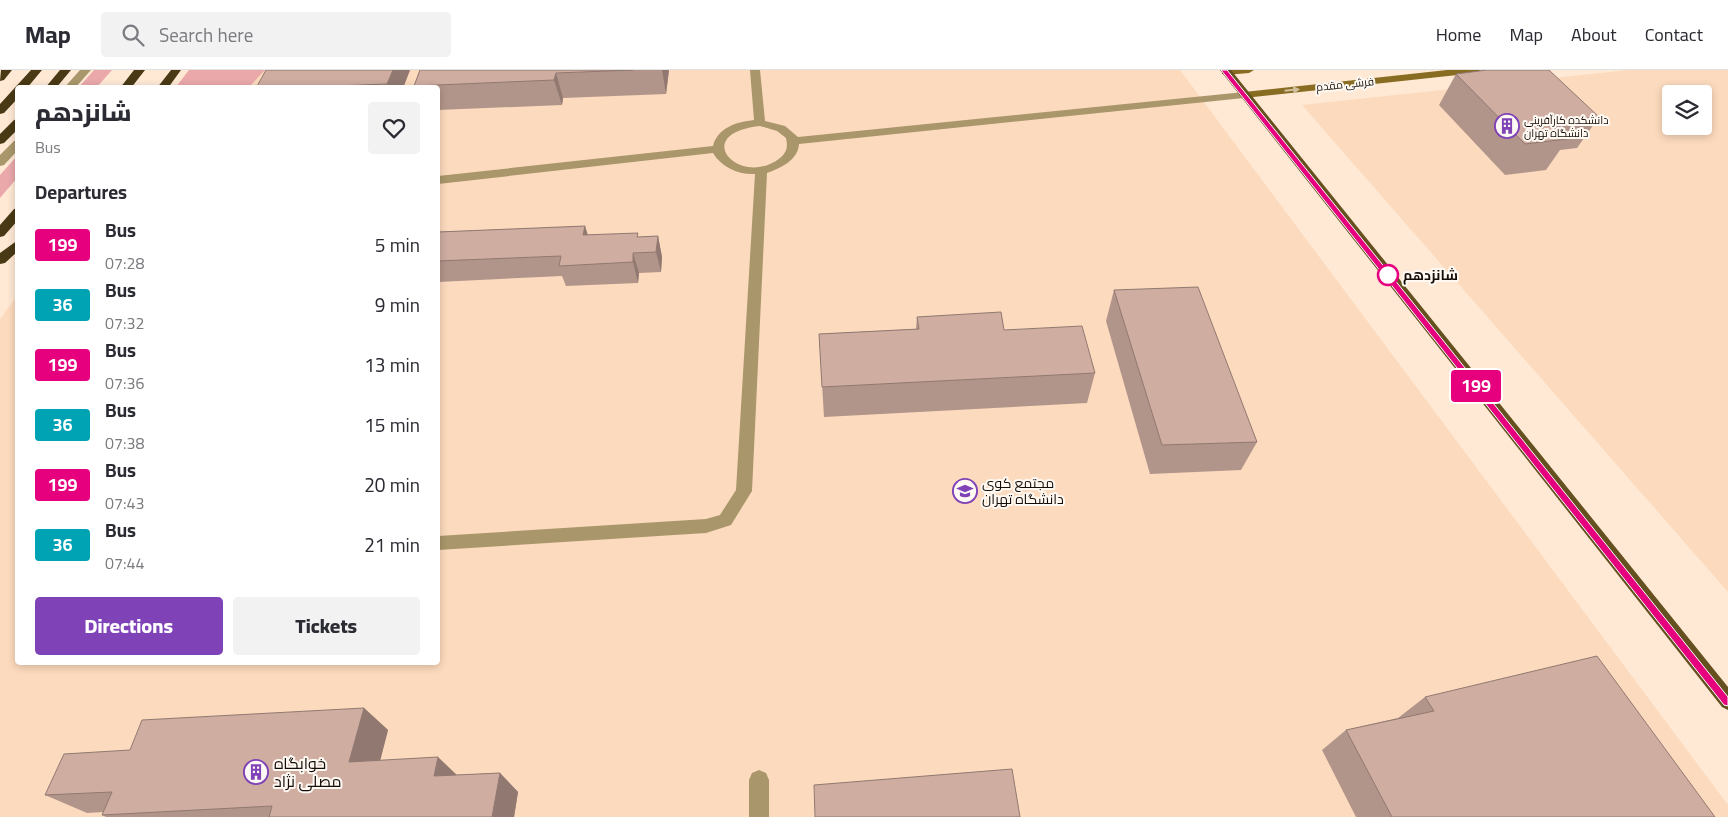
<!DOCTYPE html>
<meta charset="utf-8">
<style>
body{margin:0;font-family:Georgia,Cairo,serif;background:#f2f2f3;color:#2b2b33;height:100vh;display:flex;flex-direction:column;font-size:19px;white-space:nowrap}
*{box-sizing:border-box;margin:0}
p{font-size:16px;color:#7c7c81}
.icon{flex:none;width:28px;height:28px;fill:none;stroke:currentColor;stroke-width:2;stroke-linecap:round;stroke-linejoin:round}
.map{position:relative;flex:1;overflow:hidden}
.panel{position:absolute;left:15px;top:15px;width:425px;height:580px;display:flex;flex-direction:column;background:#fff;border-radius:5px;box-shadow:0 2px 8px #0003}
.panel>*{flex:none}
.badge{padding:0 10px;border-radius:4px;font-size:18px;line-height:32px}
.tools{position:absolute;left:1662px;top:15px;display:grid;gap:10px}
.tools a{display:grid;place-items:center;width:50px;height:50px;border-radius:5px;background:#fff;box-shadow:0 2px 8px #0003;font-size:25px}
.map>.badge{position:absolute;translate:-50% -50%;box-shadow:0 0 0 2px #fff}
h2{padding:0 20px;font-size:19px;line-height:45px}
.round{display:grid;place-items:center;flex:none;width:52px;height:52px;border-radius:5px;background:#f2f2f3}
.overview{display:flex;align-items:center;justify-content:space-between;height:85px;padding:0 20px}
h1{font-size:24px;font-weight:800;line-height:38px}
.primary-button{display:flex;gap:10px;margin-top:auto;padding:10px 20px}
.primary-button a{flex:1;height:58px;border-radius:5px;background:#7f42b7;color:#fff;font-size:20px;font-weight:800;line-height:58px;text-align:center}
.primary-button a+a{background:#f2f2f3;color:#2b2b33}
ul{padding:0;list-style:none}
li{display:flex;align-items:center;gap:15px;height:60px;padding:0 20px}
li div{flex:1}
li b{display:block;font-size:19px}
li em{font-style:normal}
li .badge{min-width:55px;font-weight:700;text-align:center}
header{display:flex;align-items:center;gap:30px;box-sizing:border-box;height:70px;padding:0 25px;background:#fff;border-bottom:1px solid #e1e1e2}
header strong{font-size:24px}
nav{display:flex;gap:28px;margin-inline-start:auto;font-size:18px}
.search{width:350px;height:45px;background:#f2f2f3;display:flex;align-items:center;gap:12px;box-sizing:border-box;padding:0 18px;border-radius:5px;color:#7c7c81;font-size:19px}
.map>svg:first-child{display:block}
.built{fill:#fcdabd;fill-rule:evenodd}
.green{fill:#eaa8ab}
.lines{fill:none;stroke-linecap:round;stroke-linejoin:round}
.lane{fill:#a9966b;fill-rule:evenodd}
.secondary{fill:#886c22;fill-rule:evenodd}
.primary{fill:#65511f;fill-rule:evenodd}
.highway{fill:#493a15;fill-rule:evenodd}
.wall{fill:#b2958a}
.shaded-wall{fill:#917971}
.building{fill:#cfada1;stroke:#917971}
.oneway{fill:#cfc1a0}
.line{fill:#e6007e;stroke:#fff}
.stop-dot{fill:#fff;stroke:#e6007e;stroke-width:2.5}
.labels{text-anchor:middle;stroke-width:4;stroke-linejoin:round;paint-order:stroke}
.far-street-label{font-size:11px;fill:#150c05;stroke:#fff9f4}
.far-poi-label{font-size:11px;fill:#150c05;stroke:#fff9f4;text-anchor:start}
.stop-label{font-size:14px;font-weight:bold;fill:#150c05;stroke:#fff9f4;text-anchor:start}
.poi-label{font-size:14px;fill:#150c05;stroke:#fff9f4;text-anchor:start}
.near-poi-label{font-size:16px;fill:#150c05;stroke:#fff9f4;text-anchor:start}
</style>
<header>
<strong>Map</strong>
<div class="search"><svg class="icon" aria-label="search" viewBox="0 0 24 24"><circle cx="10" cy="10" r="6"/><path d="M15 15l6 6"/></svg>Search here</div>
<nav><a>Home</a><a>Map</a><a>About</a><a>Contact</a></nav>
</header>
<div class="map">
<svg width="1728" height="747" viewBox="0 0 1728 747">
<rect width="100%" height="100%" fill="#ffe9d5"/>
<!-- built -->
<g class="built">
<polygon points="189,0 1180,0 1728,735 1728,747 0,747 0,249 17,226 18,592 438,592 438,18 176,17"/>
<path d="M1628,0H1728V522L1302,35ZM1671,24H1704V56H1671Z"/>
</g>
<!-- green -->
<g class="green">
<polygon points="94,0 112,0 97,17 79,17"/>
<polygon points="189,0 265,0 249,17 176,17"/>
<polygon points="17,86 17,108 0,128 0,105"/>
</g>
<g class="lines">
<!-- lane -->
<g class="lane">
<polygon points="80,0 91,0 75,18 64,18"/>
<path d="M750,0H760L765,51L785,56L798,67L1244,22L1249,25L1244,28L799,74C798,90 781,98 767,103L752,421L731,455L706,463L438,480V466L706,449L720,445L736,420L755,104C739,105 721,97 713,83L438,114V106L713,76C718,57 737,52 754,50ZM760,56L777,61L786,68C788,77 787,82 780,88C741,119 688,64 760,56Z"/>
<polygon points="18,70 18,80 4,95 0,96 0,85 14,71"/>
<polygon points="759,700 766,703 769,710 769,747 749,747 749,710 752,703"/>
</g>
<!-- secondary -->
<g class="secondary">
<polygon points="1222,0 1254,0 1249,3 1226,5 1222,4"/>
<polygon points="1447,0 1481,0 1476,3 1244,28 1239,25 1244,22"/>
</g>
<!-- primary -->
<polygon class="primary" points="1220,0 1231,0 1728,617 1728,640 1722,637"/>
<!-- highway -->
<g class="highway">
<polygon points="1,0 12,0 4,10 0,11"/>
<polygon points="31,0 42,0 27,18 18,18 18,28 4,43 0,44 0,34"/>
<polygon points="60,0 71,0 56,18 45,18"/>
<polygon points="134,0 145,0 131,18 120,18"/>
<polygon points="171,0 181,0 168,18 157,18"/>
<polygon points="18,49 18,59 4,73 0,74 0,64 14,50"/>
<polygon points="18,138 18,150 4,166 0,167 0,155 14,139"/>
<polygon points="18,170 18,181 5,193 0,194 0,183"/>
</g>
</g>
<!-- wall -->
<g class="wall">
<polygon points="410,0 403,18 256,18"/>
<polygon points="420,0 669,0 666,24 563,28 562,35 438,40 438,18 415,18 414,16"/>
<polygon points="1456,4 1599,47 1577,78 1560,80 1546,100 1505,105 1439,35"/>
<polygon points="585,156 588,165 639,167 658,166 662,187 661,202 639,203 638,213 566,216 562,206 438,212 438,162"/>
<polygon points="1114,220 1257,372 1241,400 1150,404 1106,251"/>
<polygon points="917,247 1004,260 1095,303 1087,333 824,347 819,264 916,259"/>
<polygon points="1425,627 1715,747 1356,747 1322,680 1346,660 1398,648"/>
<polygon points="364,638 388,660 380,690 457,705 500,703 518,722 514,747 106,747 102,745 103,742 87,743 45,725 130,680"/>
</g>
<!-- shaded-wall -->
<g class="shaded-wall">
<polygon points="393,0 410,0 403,18 389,18 387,14"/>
<polygon points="662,0 669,0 666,24"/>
<polygon points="556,3 563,28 562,35 554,10"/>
<polygon points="585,156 591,177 583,165"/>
<polygon points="658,166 662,187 661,202 656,182"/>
<polygon points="633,183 639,203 638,213 633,192"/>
<polygon points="364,638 388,660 375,711 349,692"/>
<polygon points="438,687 459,707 434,706"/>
<polygon points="500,703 518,722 514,747 492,747"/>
</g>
<!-- building -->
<g class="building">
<polygon points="266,0 393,0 387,14 335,16 335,18 256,18"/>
<polygon points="420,0 633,0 556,3 554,10 414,16"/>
<polygon points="1487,0 1549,0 1599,47 1552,52 1567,69 1525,74 1456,4"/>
<polygon points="585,156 583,165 638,163 637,167 658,166 656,182 633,183 633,192 559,196 561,186 438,191 438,162"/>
<polygon points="1198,217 1257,372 1162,375 1114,220"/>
<polygon points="1001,242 1004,260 1082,256 1095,303 822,317 819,264 919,259 917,247"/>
<polygon points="1597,586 1715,747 1392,747 1346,660 1434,641 1425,627"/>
<polygon points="364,638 349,692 438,687 434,706 500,703 492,747 269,747 272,736 102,745 112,722 45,725 64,684 130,680 142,650"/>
<polygon points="1012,699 1020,747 815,747 814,715"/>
</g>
<!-- one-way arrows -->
<defs><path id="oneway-solid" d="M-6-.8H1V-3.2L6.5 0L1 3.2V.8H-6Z" transform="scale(1.25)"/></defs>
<use class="oneway" href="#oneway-solid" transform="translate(1292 20) rotate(-6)"/>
<!-- line -->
<polygon class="line" points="1221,0 1227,0 1728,627 1728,636 1724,635"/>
<!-- icons -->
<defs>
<symbol id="building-ring" viewBox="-11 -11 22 22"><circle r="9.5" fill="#fff9f4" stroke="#7f42b7" stroke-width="1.5"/><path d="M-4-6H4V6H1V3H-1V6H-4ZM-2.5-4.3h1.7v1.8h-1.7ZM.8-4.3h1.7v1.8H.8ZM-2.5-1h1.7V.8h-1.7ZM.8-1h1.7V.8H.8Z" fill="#7f42b7"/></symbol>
<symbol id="university-ring" viewBox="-11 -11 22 22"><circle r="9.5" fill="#fff9f4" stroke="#7f42b7" stroke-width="1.5"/><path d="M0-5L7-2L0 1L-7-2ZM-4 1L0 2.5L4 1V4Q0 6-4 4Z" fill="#7f42b7"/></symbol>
</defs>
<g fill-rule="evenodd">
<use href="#building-ring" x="1493" y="42" width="28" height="28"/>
<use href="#university-ring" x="951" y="407" width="28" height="28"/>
<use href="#building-ring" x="242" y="688" width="28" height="28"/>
</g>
<!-- markers -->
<circle class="stop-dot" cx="1388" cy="205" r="10"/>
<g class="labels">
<!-- far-street labels -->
<g class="far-street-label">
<text transform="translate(1345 14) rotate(-6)" y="4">فرشی مقدم</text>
</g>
<!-- far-poi labels -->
<g class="far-poi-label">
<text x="1524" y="54">دانشکده کارآفرینی<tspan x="1524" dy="13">دانشگاه تهران</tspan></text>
</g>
<!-- stop labels -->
<g class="stop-label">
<text x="1403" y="210">شانزدهم</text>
</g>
<!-- poi labels -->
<g class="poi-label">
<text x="982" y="418">مجتمع کوی<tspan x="982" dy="16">دانشگاه تهران</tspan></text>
</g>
<!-- near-poi labels -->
<g class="near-poi-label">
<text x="274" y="699">خوابگاه<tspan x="274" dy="18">مصلی نژاد</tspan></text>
</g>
</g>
</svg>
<div class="tools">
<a><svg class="icon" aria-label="layers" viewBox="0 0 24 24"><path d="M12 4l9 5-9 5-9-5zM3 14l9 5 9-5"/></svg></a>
</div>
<b class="badge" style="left:1476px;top:316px;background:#e6007e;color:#fff">199</b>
<section class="panel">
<div class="overview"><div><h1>شانزدهم</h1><p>Bus</p></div><a class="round"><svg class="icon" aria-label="heart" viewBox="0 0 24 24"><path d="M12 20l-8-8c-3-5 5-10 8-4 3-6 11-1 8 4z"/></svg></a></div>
<h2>Departures</h2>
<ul>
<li><span class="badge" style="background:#e6007e;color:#fff">199</span><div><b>Bus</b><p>07:28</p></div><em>5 min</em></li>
<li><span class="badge" style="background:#00a3b4;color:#fff">36</span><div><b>Bus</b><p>07:32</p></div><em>9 min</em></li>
<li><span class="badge" style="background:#e6007e;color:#fff">199</span><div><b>Bus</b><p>07:36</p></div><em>13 min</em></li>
<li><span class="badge" style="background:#00a3b4;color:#fff">36</span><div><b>Bus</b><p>07:38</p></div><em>15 min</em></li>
<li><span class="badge" style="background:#e6007e;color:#fff">199</span><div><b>Bus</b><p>07:43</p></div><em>20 min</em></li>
<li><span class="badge" style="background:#00a3b4;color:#fff">36</span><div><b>Bus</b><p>07:44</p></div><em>21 min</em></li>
</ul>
<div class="primary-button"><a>Directions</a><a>Tickets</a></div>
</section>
</div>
